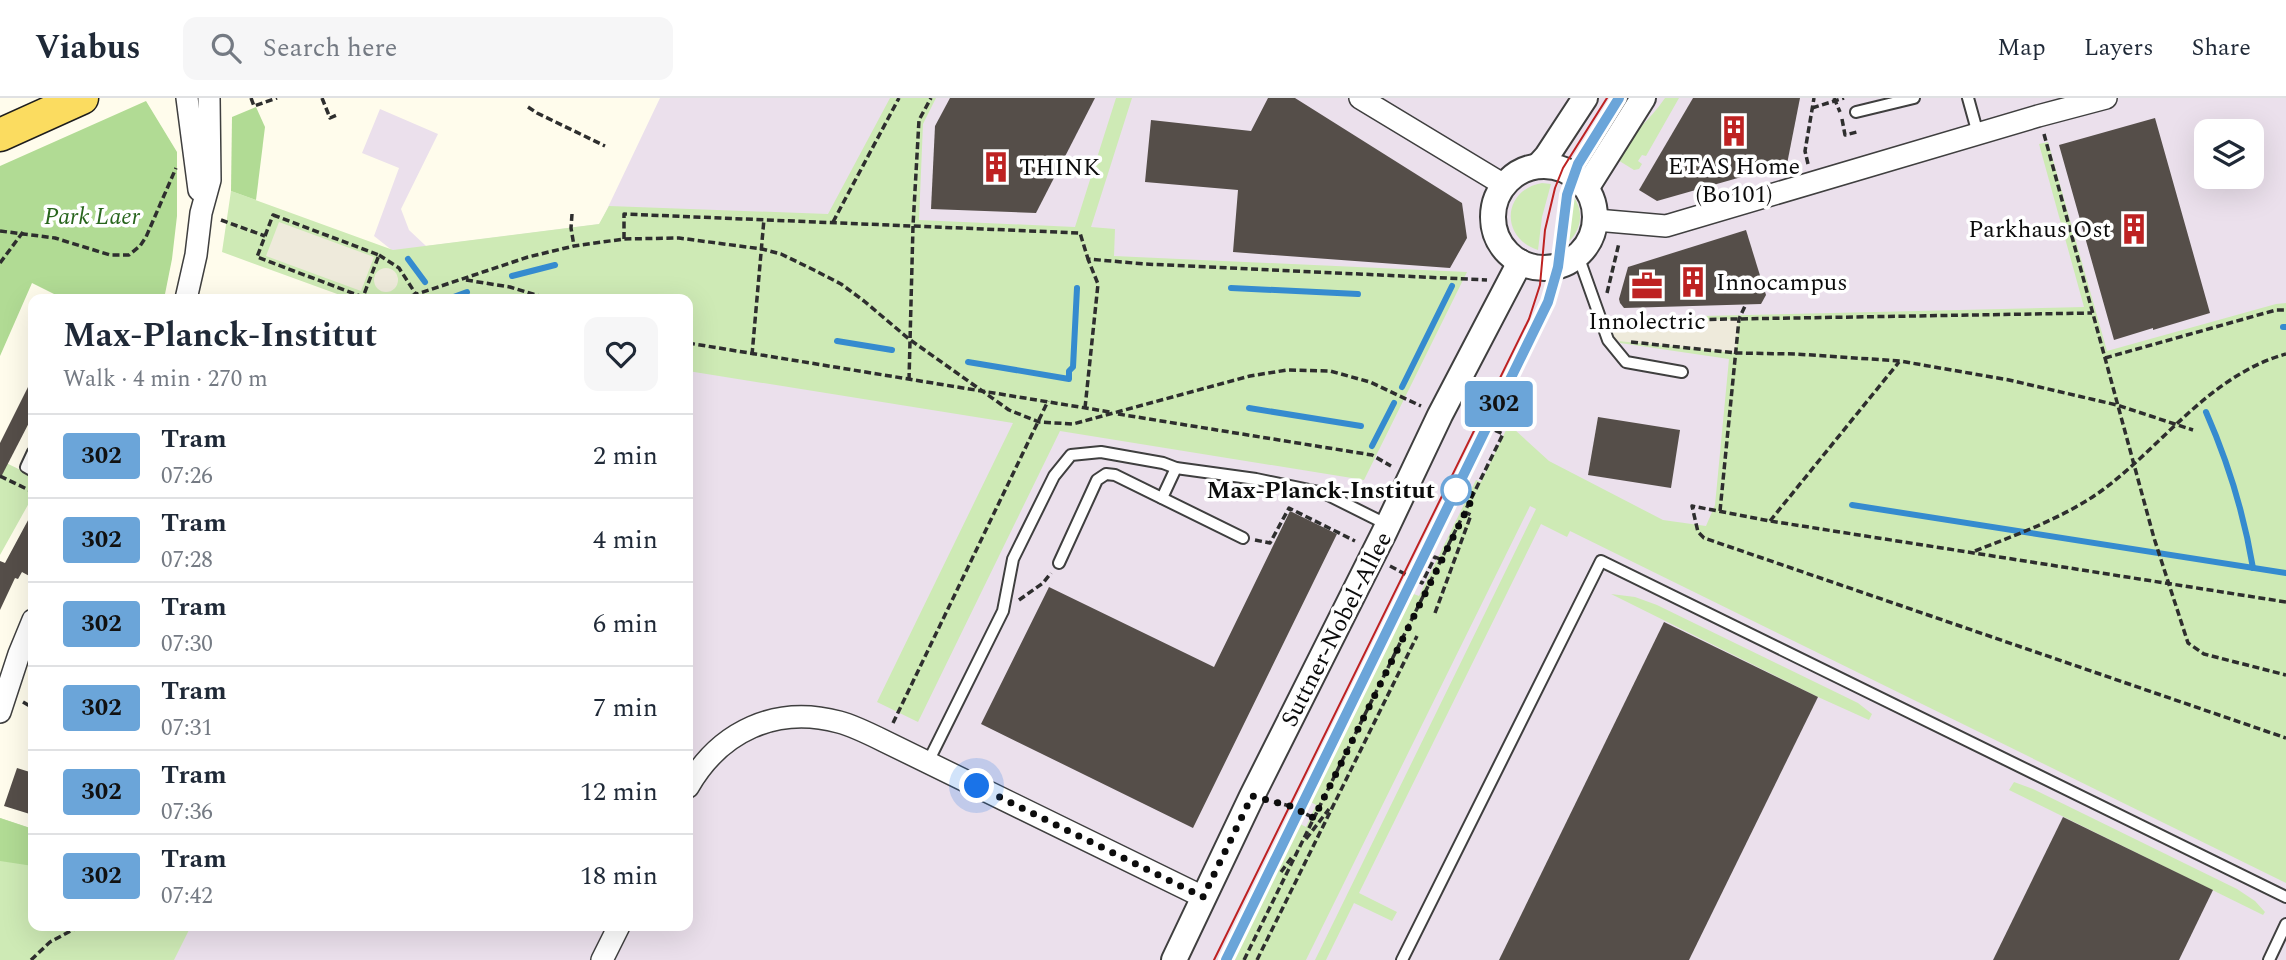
<!DOCTYPE html>
<meta charset="utf-8">
<style>
body{margin:0;font-family:Spectral,serif;background:#f6f6f7;color:#1f2937;height:100vh;display:flex;flex-direction:column;font-size:26px;white-space:nowrap}
*{box-sizing:border-box;margin:0}
p{font-size:23px;color:#747a83}
.icon{flex:none;width:38px;height:38px;fill:none;stroke:currentColor;stroke-width:2;stroke-linecap:round;stroke-linejoin:round}
.map{position:relative;flex:1;overflow:hidden}
.side{position:absolute;left:28px;top:196px;width:665px;height:637px;display:flex;flex-direction:column;background:#fff;border-radius:14px;box-shadow:0 7px 28px #0002}
.side>*{flex:none}
.badge{padding:0 14px;border-radius:5px;font-size:24px;line-height:46px}
.buttons{position:absolute;left:2194px;top:21px;display:grid;gap:14px}
.buttons a{display:grid;place-items:center;width:70px;height:70px;border-radius:14px;background:#fff;box-shadow:0 7px 28px #0002;font-size:35px}
.you{position:absolute;width:35px;height:35px;margin:-18px;border:5px solid #fff;border-radius:50%;background:#1a73e8;box-shadow:0 0 0 10px #1a73e833}
.map>.badge{position:absolute;translate:-50% -50%;box-shadow:0 0 0 4px #fff}
.round{display:grid;place-items:center;flex:none;width:74px;height:74px;border-radius:14px;background:#f6f6f7}
.head{display:flex;align-items:center;justify-content:space-between;height:119px;padding:0 35px}
h1{font-size:33px;font-weight:700;line-height:52px}
ul{padding:0;list-style:none}
li{display:flex;align-items:center;gap:21px;height:84px;padding:0 35px;border-top:2px solid #e0e1e3}
li div{flex:1}
li b{display:block;font-size:26px}
li em{font-style:normal}
li .badge{min-width:77px;font-weight:700;text-align:center}
header{display:flex;align-items:center;gap:42px;box-sizing:border-box;height:98px;padding:0 35px;background:#fff;border-bottom:2px solid #e0e1e3}
header strong{font-size:33px}
nav{display:flex;gap:38px;margin-inline-start:auto;font-size:24px}
.search{width:490px;height:63px;background:#f6f6f7;display:flex;align-items:center;gap:18px;box-sizing:border-box;padding:0 24px;border-radius:14px;color:#747a83;font-size:26px}
.map>svg:first-child{display:block}
.industrial{fill:#ebe0ec;fill-rule:evenodd}
.green{fill:#ceeab5}
.forest{fill:#b1db94}
.plaza{fill:#eeeadb}
.lines{fill:none;stroke-linecap:round;stroke-linejoin:round}
.stream{stroke:#358bcf;stroke-width:6}
.building{fill:#554e49}
.service-casing{stroke:#3f3f3f;stroke-width:14}
.minor-casing{stroke:#3f3f3f;stroke-width:24}
.tertiary-casing{stroke:#3f3f3f;stroke-width:28}
.primary-casing{stroke:#1d1d1d;stroke-width:35}
.path{stroke:#2e2e2e;stroke-width:3.5;stroke-dasharray:7 3.5;stroke-linecap:butt}
.service{stroke:#fff;stroke-width:10}
.minor{stroke:#fff;stroke-width:21}
.tertiary{stroke:#fff;stroke-width:24}
.primary{stroke:#fbdc60;stroke-width:32}
.tram{stroke:#be2222;stroke-width:2}
.line-casing{stroke:#fff;stroke-width:16}
.line{stroke:#6ba5d9;stroke-width:10}
.walk{stroke:#0c0c0c;stroke-width:7;stroke-dasharray:0 12.6}
.stop-dot{fill:#fff;stroke:#6ba5d9;stroke-width:3.5}
.labels{text-anchor:middle;stroke-width:7;stroke-linejoin:round;paint-order:stroke}
.poi-label{font-size:24px;fill:#0c0c0c;stroke:#fff}
.park-label{font-size:24px;font-style:italic;fill:#28651c;stroke:#fff}
.stop-label{font-size:24px;font-weight:bold;fill:#0c0c0c;stroke:#fff;text-anchor:end}
.street-label{font-size:24px;fill:#0c0c0c;stroke:#fff}
</style>
<header>
<strong>Viabus</strong>
<div class="search"><svg class="icon" aria-label="search" viewBox="0 0 24 24"><circle cx="10" cy="10" r="6"/><path d="M15 15l6 6"/></svg>Search here</div>
<nav><a>Map</a><a>Layers</a><a>Share</a></nav>
</header>
<div class="map">
<svg width="2286" height="862" viewBox="0 0 2286 862">
<rect width="100%" height="100%" fill="#fffcec"/>
<!-- industrial -->
<path class="industrial" d="M660,0H2286V862H0V720L33,731V828H688V201L393,153L374,138L399,70L362,55L380,11L438,36L401,111L409,132L426,148L600,126ZM2207,33H2252V79H2207Z"/>
<!-- green -->
<g class="green">
<polygon points="890,0 936,0 923,26 919,122 1075,129 1116,0 1132,0 1091,129 1115,131 1114,158 1467,174 1364,382 1060,333 918,624 877,604 1013,325 688,273 688,201 351,201 222,154 231,93 393,152 599,126 609,108 828,116"/>
<path d="M1665,0H1679L1646,58L1642,57L1638,63L1642,66L1639,71L1634,72L1613,59C1629,37 1649,24 1665,0Z"/>
<polygon points="2048,44 2107,253 2276,206 2286,205 2286,785 1570,433 1567,439 1541,426 1359,795 1397,814 1392,823 1354,805 1326,862 1315,862 1536,411 1530,408 1306,862 1231,862 1298,725 1306,729 1316,707 1309,703 1411,495 1419,498 1476,382 1481,384 1509,326 1497,320 1501,317 1509,321 1514,331 1549,363 1663,422 1706,428 1715,407 1729,261 1620,245 1615,220 2084,209 2039,46"/>
<path d="M1542,85L1551,86L1542,119L1538,152C1500,140 1502,92 1542,85Z"/>
<path d="M1572,96C1585,114 1582,133 1565,147V129Z"/>
<polygon points="0,362 33,378 33,406 29,405 0,457"/>
<polygon points="1611,496 1635,499 1657,507 1858,605 1872,616 1869,622 1818,599"/>
<polygon points="2014,684 2033,691 2237,791 2255,803 2265,814 2263,817 2009,692"/>
<polygon points="0,720 33,731 33,828 191,828 174,862 0,862"/>
</g>
<!-- forest -->
<g class="forest">
<polygon points="146,3 177,54 177,118 172,161 164,201 64,201 32,185 0,258 0,68"/>
<polygon points="256,9 265,29 256,102 231,93 232,19"/>
<polygon points="0,720 33,731 33,768 0,763"/>
</g>
<!-- plaza -->
<g class="plaza">
<polygon points="279,124 374,159 361,193 266,158"/>
<circle cx="386" cy="182" r="12"/>
<polygon points="1739,221 1736,255 1608,242 1601,223"/>
</g>
<g class="lines">
<!-- stream -->
<g class="stream">
<polyline points="408,161 425,184"/>
<polyline points="512,178 555,167"/>
<polyline points="1231,190 1358,196"/>
<polyline points="448,201 467,194"/>
<polyline points="2283,229 2286,229"/>
<polyline points="837,243 892,252"/>
<polyline points="968,264 1069,281 1069,273 1073,269 1077,190"/>
<polyline points="1402,289 1452,188"/>
<polyline points="1249,310 1361,328"/>
<path d="M2206,314C2228,364 2244,416 2253,470"/>
<polyline points="1372,348 1394,305"/>
<polyline points="1852,407 2286,475"/>
</g>
</g>
<!-- building -->
<g class="building">
<polygon points="950,0 1095,0 1036,115 931,111 935,28"/>
<polygon points="1268,0 1295,0 1462,105 1467,140 1450,170 1233,154 1238,92 1145,84 1151,22 1251,33"/>
<polygon points="1693,0 1800,0 1787,66 1657,103 1639,92"/>
<polygon points="2155,20 2210,215 2153,232 2153,230 2114,242 2059,47"/>
<polygon points="1746,132 1766,197 1761,206 1624,210 1620,205 1619,201 1628,169"/>
<polygon points="33,279 33,317 0,381 0,345"/>
<polygon points="1598,319 1680,332 1671,390 1588,377"/>
<polygon points="33,413 33,480 22,474 18,481 15,480 0,512 0,463 5,465"/>
<polygon points="1290,413 1337,436 1193,730 981,626 1049,489 1214,569"/>
<polygon points="1664,524 1818,599 1689,862 1499,862"/>
<polygon points="17,670 33,675 33,717 4,708"/>
<polygon points="2063,719 2213,792 2179,862 1993,862"/>
</g>
<g class="lines">
<defs>
<g id="service">
<polyline points="1968,0 1978,36"/>
<polyline points="1856,14 1914,0"/>
<polyline points="1576,160 1581,166 1608,242 1626,264 1682,274"/>
<polyline points="33,354 26,369 33,373"/>
<polyline points="1162,400 1176,370"/>
<polyline points="1059,465 1097,382 1106,376 1115,377 1243,440"/>
<polyline points="928,664 1003,513 1013,461 1054,378 1071,357 1101,354 1163,365 1176,370 1256,381 1324,395 1388,427"/>
<polyline points="1402,862 1601,463 2286,799"/>
<polyline points="2269,862 2286,826"/>
</g>
<g id="minor">
<polyline points="187,0 199,92"/>
<polyline points="1360,0 1504,87"/>
<polyline points="1596,122 1666,128 2038,18 2106,0"/>
<polyline points="186,201 196,157 201,115 210,82 209,0"/>
<polyline points="0,614 19,556 33,522"/>
<path d="M688,689C720,633 776,607 839,624C854,628 870,636 884,643L1203,799"/>
<polyline points="602,862 619,828"/>
</g>
<g id="tertiary">
<circle cx="1544" cy="119" r="51"/>
<polyline points="1538,68 1547,58 1585,0"/>
<polyline points="1587,89 1643,0"/>
<polyline points="1174,862 1252,698 1384,435 1440,317 1520,164"/>
</g>
<polyline id="primary" points="0,37 82,0"/>
</defs>
<!-- service casing -->
<use href="#service" class="service-casing"/>
<!-- minor casing -->
<use href="#minor" class="minor-casing"/>
<!-- tertiary casing -->
<use href="#tertiary" class="tertiary-casing"/>
<!-- primary casing -->
<use href="#primary" class="primary-casing"/>
<!-- path -->
<g class="path">
<polyline points="251,0 254,8 277,0"/>
<polyline points="322,0 330,20 337,17"/>
<polyline points="1834,0 1840,14"/>
<polyline points="528,9 537,15 605,48"/>
<polyline points="1812,10 1844,0"/>
<polyline points="1842,21 1845,37 1857,34"/>
<polyline points="2044,36 2154,440 2188,545 2204,556 2286,577"/>
<polyline points="1808,66 1805,53 1814,0"/>
<polyline points="572,116 571,130 574,148"/>
<polygon points="273,117 379,157 363,199 257,159"/>
<polyline points="221,122 265,138"/>
<polyline points="833,124 899,0"/>
<polyline points="0,133 55,140 110,157 129,157 140,148 146,139 176,70"/>
<polyline points="624,141 624,116 1080,135 1088,161 1145,166 1487,182"/>
<polyline points="379,157 399,170 419,201"/>
<polyline points="0,165 23,134"/>
<polyline points="466,182 510,189 549,201"/>
<polyline points="1607,195 1619,145"/>
<polyline points="363,199 380,201"/>
<polyline points="402,201 528,159 574,148 624,141 679,140 762,151 781,156 814,172 841,186 864,203 909,241 1009,312 1039,324 1073,326 1250,278 1287,272 1330,273 1370,284 1421,308"/>
<polyline points="493,201 505,198 530,198"/>
<polyline points="1615,223 2092,215"/>
<polyline points="1631,244 1736,255 1796,256 1900,263 2009,282 2117,307 2193,332"/>
<polyline points="688,245 1110,314"/>
<polyline points="752,257 764,121"/>
<polyline points="2105,260 2276,212 2286,212"/>
<polyline points="909,282 913,128 919,22 931,0"/>
<polyline points="1085,310 1098,186 1088,161"/>
<polyline points="1118,316 1372,357 1391,368"/>
<polyline points="0,378 33,394"/>
<polyline points="1720,413 1739,221 1745,208"/>
<polyline points="1770,423 1899,264"/>
<polyline points="1255,442 1270,445 1289,410 1355,443"/>
<path d="M1975,453C2016,437 2060,421 2097,396C2161,351 2207,278 2286,256"/>
<polyline points="1390,468 1422,485 1435,459 1442,462"/>
<polyline points="1019,502 1043,485 1051,475"/>
<polyline points="2286,504 1770,423 1692,408 1698,434 1704,440 2286,640"/>
<polyline points="1435,515 1471,417 1465,414"/>
<polyline points="23,604 33,610"/>
<polyline points="893,625 1048,303"/>
<polyline points="1274,704 1290,708 1314,720"/>
<polyline points="1306,741 1329,711"/>
<polyline points="1281,774 1292,759"/>
<polyline points="31,862 50,844 80,828"/>
<polyline points="1244,862 1503,336 1471,321 1462,320"/>
<polyline points="1257,862 1417,538"/>
</g>
<!-- service -->
<use href="#service" class="service"/>
<!-- minor -->
<use href="#minor" class="minor"/>
<!-- tertiary -->
<use href="#tertiary" class="tertiary"/>
<!-- primary -->
<use href="#primary" class="primary"/>
<!-- tram -->
<g class="tram">
<polyline points="1530,243 1554,187 1558,169 1567,97 1579,66 1619,0"/>
<polyline points="1300,711 1445,416"/>
<polyline points="1214,862 1529,221 1540,187 1545,132 1555,90 1563,70 1607,0"/>
</g>
</g>
<g class="lines">
<defs>
<polyline id="line" points="1226,862 1548,204 1558,169 1567,97 1578,66 1619,0"/>
</defs>
<!-- line casing -->
<use href="#line" class="line-casing"/>
<!-- line -->
<use href="#line" class="line"/>
<!-- walk -->
<polyline class="walk" points="977,688 1203,799 1252,698 1290,708 1314,720 1474,397 1456,392"/>
</g>
<!-- icons -->
<defs>
<symbol id="building-bare" viewBox="-9 -9 18 18"><path d="M-4-6H4V6H1V3H-1V6H-4ZM-2.5-4.3h1.7v1.8h-1.7ZM.8-4.3h1.7v1.8H.8ZM-2.5-1h1.7V.8h-1.7ZM.8-1h1.7V.8H.8Z" fill="#be2222" stroke="#fff" stroke-width="2.5" paint-order="stroke"/></symbol>
<symbol id="office-bare" viewBox="-9 -9 18 18"><path d="M-6-3h4V-5.5h4V-3h4V5H-6ZM-1-4.5V-3h2v-1.5ZM-6 0V1H6V0Z" fill="#be2222" stroke="#fff" stroke-width="2.5" paint-order="stroke"/></symbol>
</defs>
<g fill-rule="evenodd">
<use href="#building-bare" x="1712" y="11" width="44" height="44"/>
<use href="#building-bare" x="974" y="47" width="44" height="44"/>
<use href="#building-bare" x="2112" y="109" width="44" height="44"/>
<use href="#building-bare" x="1671" y="162" width="44" height="44"/>
<use href="#office-bare" x="1625" y="166" width="44" height="44"/>
</g>
<!-- markers -->
<circle class="stop-dot" cx="1456" cy="392" r="14"/>
<g class="labels">
<!-- poi labels -->
<g class="poi-label">
<text x="1734" y="76">ETAS Home<tspan x="1734" dy="28">(Bo101)</tspan></text>
<text x="1019" y="77" text-anchor="start">THINK</text>
<text x="2111" y="139" text-anchor="end">Parkhaus Ost</text>
<text x="1716" y="192" text-anchor="start">Innocampus</text>
<text x="1647" y="231">Innolectric</text>
</g>
<!-- park labels -->
<g class="park-label">
<text x="92" y="126">Park Laer</text>
</g>
<!-- stop labels -->
<g class="stop-label">
<text x="1435" y="400">Max-Planck-Institut</text>
</g>
<!-- street labels -->
<g class="street-label">
<text transform="translate(1336 531) rotate(-63)" y="8">Suttner-Nobel-Allee</text>
</g>
</g>
</svg>
<div class="buttons">
<a><svg class="icon" aria-label="layers" viewBox="0 0 24 24"><path d="M12 4l9 5-9 5-9-5zM3 14l9 5 9-5"/></svg></a>
</div>
<div class="you" style="left:977px;top:688px"></div>
<b class="badge" style="left:1499px;top:306px;background:#6ba5d9;color:#111">302</b>
<section class="side">
<div class="head"><div><h1>Max-Planck-Institut</h1><p>Walk · 4 min · 270 m</p></div><a class="round"><svg class="icon" aria-label="heart" viewBox="0 0 24 24"><path d="M12 20l-8-8c-3-5 5-10 8-4 3-6 11-1 8 4z"/></svg></a></div>
<ul>
<li><span class="badge" style="background:#6ba5d9;color:#111">302</span><div><b>Tram</b><p>07:26</p></div><em>2 min</em></li>
<li><span class="badge" style="background:#6ba5d9;color:#111">302</span><div><b>Tram</b><p>07:28</p></div><em>4 min</em></li>
<li><span class="badge" style="background:#6ba5d9;color:#111">302</span><div><b>Tram</b><p>07:30</p></div><em>6 min</em></li>
<li><span class="badge" style="background:#6ba5d9;color:#111">302</span><div><b>Tram</b><p>07:31</p></div><em>7 min</em></li>
<li><span class="badge" style="background:#6ba5d9;color:#111">302</span><div><b>Tram</b><p>07:36</p></div><em>12 min</em></li>
<li><span class="badge" style="background:#6ba5d9;color:#111">302</span><div><b>Tram</b><p>07:42</p></div><em>18 min</em></li>
</ul>
</section>
</div>
